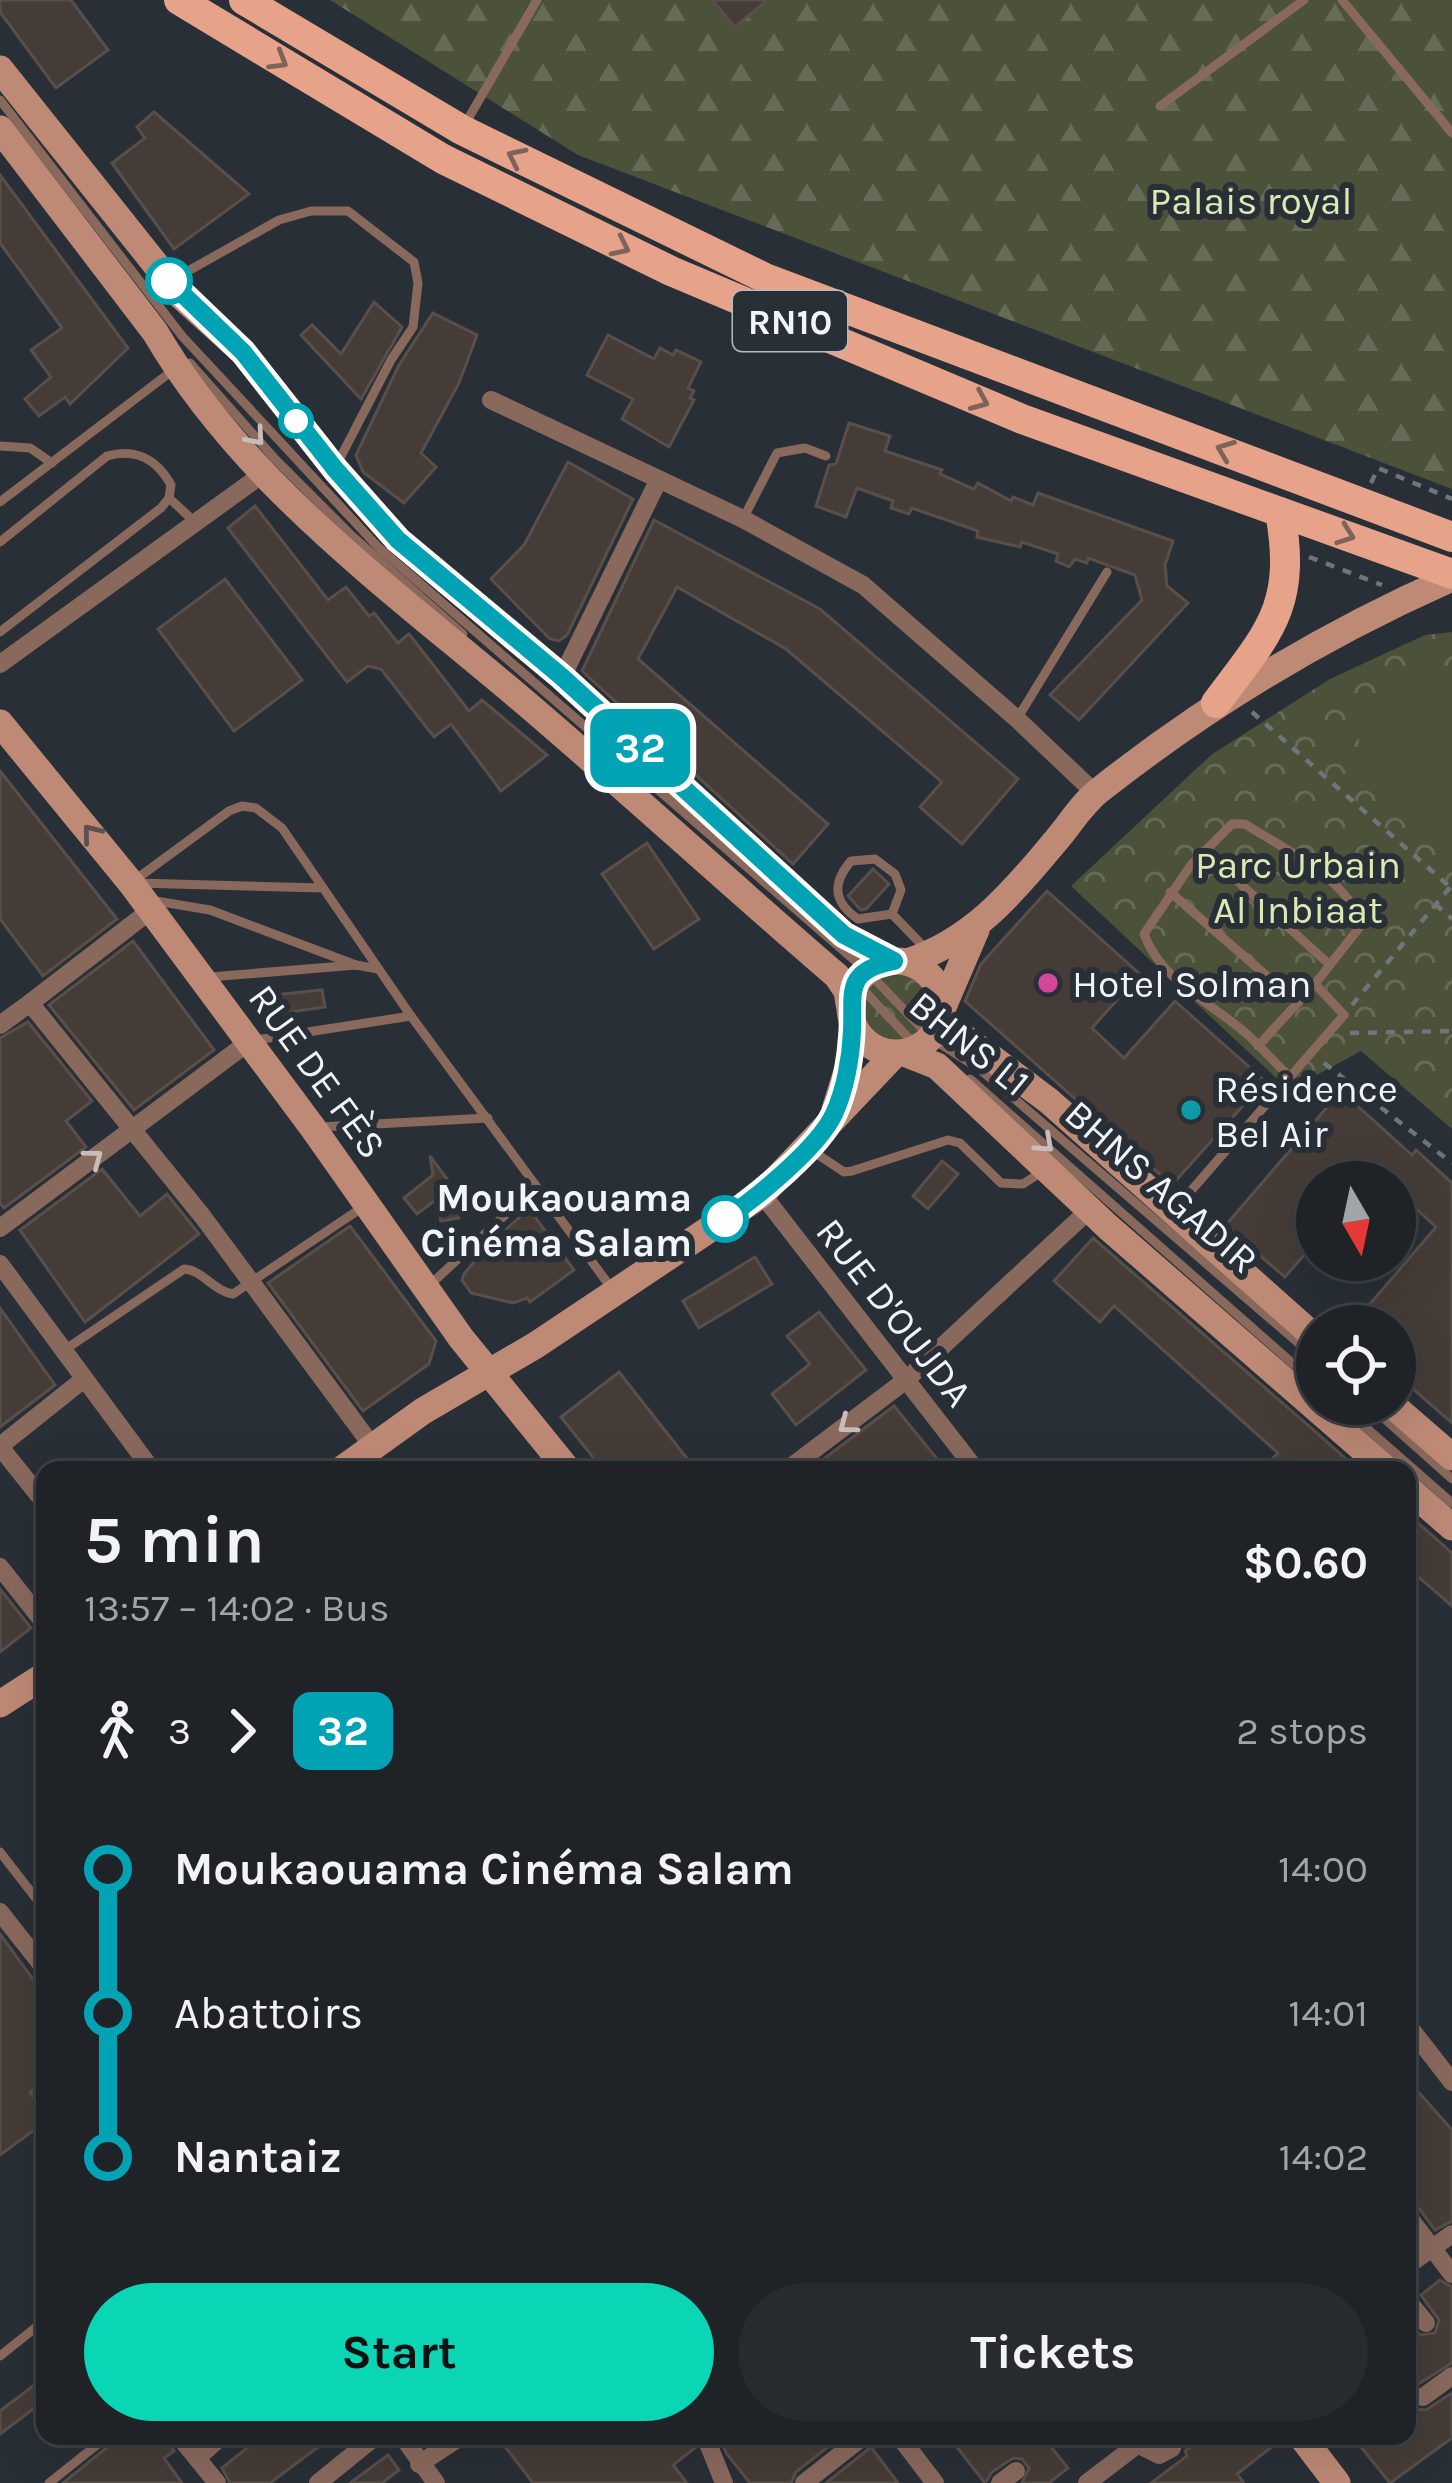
<!DOCTYPE html>
<meta charset="utf-8">
<style>
body{margin:0;font-family:Karla,sans-serif;background:#272b30;color:#f1f3f6;height:100vh;display:flex;flex-direction:column;font-size:45px;white-space:nowrap}
*{box-sizing:border-box;margin:0}
p{font-size:39px;color:#a1a4a8}
.icon{flex:none;width:66px;height:66px;fill:none;stroke:currentColor;stroke-width:2;stroke-linecap:round;stroke-linejoin:round}
.map{position:relative;flex:1;overflow:hidden}
.side{position:absolute;left:36px;top:1461px;width:1380px;height:984px;display:flex;flex-direction:column;background:#1f2328;border-radius:24px;box-shadow:0 12px 48px #0002,0 0 0 3px #3c4045}
.side>*{flex:none}
.badge{padding:0 24px;border-radius:18px;font-size:42px;line-height:78px}
.needle{width:78px;rotate:171deg}
.fabs{position:absolute;left:1296px;top:1161px;display:grid;gap:24px}
.fabs a{display:grid;place-items:center;width:120px;height:120px;border-radius:50%;background:#1f2328;box-shadow:0 12px 48px #0002,0 0 0 3px #3c4045;font-size:60px}
.map>.badge{position:absolute;translate:-50% -50%;box-shadow:0 0 0 6px #fff}
.legs{display:flex;align-items:center;gap:18px;height:132px;padding:0 48px;font-size:39px}
.legs p{margin-inline-start:auto}
.headline{display:flex;align-items:center;justify-content:space-between;height:204px;padding:0 48px}
h1{font-size:66px;font-weight:700;line-height:90px}
.primary-button{display:flex;gap:24px;margin-top:auto;padding:24px 48px}
.primary-button a{flex:1;height:138px;border-radius:72px;background:#0ad5b5;color:#111;font-size:48px;font-weight:700;line-height:138px;text-align:center}
.primary-button a+a{background:#272b30;color:#f1f3f6}
ul{padding:0 48px;list-style:none}
li{display:flex;align-items:center;gap:42px;height:144px;font-size:45px}
li i{display:grid;place-items:center;width:18px;height:100%;margin:0 15px;background:currentColor}
li i::after{content:'';width:30px;height:30px;margin:-15px;border:9px solid;border-radius:50%;background:#1f2328}
li p{margin-inline-start:auto}
li:first-child i{background:linear-gradient(#0000 50%,currentColor 0)}
li:last-child i{background:linear-gradient(currentColor 50%,#0000 0)}
.map>svg:first-child{display:block}
.forest{fill:url(#forest-firs)}
.park{fill:url(#park-crowns)}
.pitch{fill:#4c513a}
.building{fill:#453c37;stroke:#594f4a;stroke-width:3}
.lines{fill:none;stroke-linecap:round;stroke-linejoin:round}
.path{stroke:#70757b;stroke-width:4.5;stroke-dasharray:9 9;stroke-linecap:butt}
.lane{stroke:#8a695d;stroke-width:9}
.street{stroke:#8a695d;stroke-width:18}
.secondary{stroke:#be8a76;stroke-width:27}
.primary{stroke:#e6a389;stroke-width:30}
.oneway{stroke:#7e635b}
.oneway2{stroke:#c8bdbb}
.oneway3{stroke:#5d4f4c}
.line-1-casing{stroke:#fff;stroke-width:27}
.line-1{stroke:#00a3b4;stroke-width:18}
.stop-1-dot{fill:#fff;stroke:#00a3b4;stroke-width:6}
.hotel-dot{fill:#d1479c;stroke:#292f36;stroke-width:4.5}
.culture-dot{fill:#0f9aa8;stroke:#292f36;stroke-width:4.5}
.labels{text-anchor:middle;stroke-width:12;stroke-linejoin:round;paint-order:stroke}
.shield{fill:#292f36;stroke:#b5babf;stroke-width:3}
.shield-label{font-size:36px;font-weight:bold;fill:#f1f5fa}
.park-label{font-size:39px;fill:#dce9b2;stroke:#292f36}
.poi-label{font-size:39px;fill:#f1f5fa;stroke:#292f36;text-anchor:start}
.street-label{font-size:39px;fill:#f1f5fa;stroke:#292f36}
.stop-label{font-size:39px;font-weight:bold;fill:#f1f5fa;stroke:#292f36;text-anchor:end}
</style>
<div class="map">
<svg width="1452" height="2483" viewBox="0 0 1452 2483">
<defs>
<pattern id="forest-firs" width="22" height="20" patternUnits="userSpaceOnUse" patternTransform="scale(3)"><rect width="22" height="20" fill="#4c513a"/><path d="M5 1l3.5 6h-7zM16 11l3.5 6h-7z" fill="#666b57"/></pattern>
<pattern id="park-crowns" width="20" height="18" patternUnits="userSpaceOnUse" patternTransform="scale(3)"><rect width="20" height="18" fill="#4c513a"/><path d="M2 6a3 3 0 1 1 6 0M12 15a3 3 0 1 1 6 0" fill="none" stroke="#666b57"/></pattern>
</defs>
<rect width="100%" height="100%" fill="#292f36"/>
<!-- forest -->
<polygon class="forest" points="330,0 1452,0 1452,489 578,155"/>
<!-- park -->
<g class="park">
<polygon points="1452,632 1452,1129 1361,1051 1289,1090 1071,886 1211,755 1330,679 1425,635"/>
<circle cx="896" cy="1008" r="37"/>
</g>
<!-- pitch -->
<path class="pitch" d="M1437,670L1452,673V831L1425,839L1357,780C1358,714 1364,683 1437,670Z"/>
<!-- building -->
<g class="building">
<polygon points="0,0 71,0 108,50 56,88 0,12"/>
<polygon points="712,0 767,0 735,27"/>
<polygon points="154,112 249,194 174,249 112,163 145,138 137,127"/>
<polygon points="0,175 128,348 70,404 65,397 39,416 25,399 51,377 31,350 62,328 0,243"/>
<polygon points="374,302 402,327 361,399 301,335 312,325 341,354"/>
<polygon points="433,313 477,335 459,383 421,453 436,467 404,503 363,472 356,455 399,365"/>
<polygon points="608,335 654,359 660,348 673,355 676,350 701,362 688,388 694,391 690,398 694,400 669,447 622,419 633,399 587,375"/>
<polygon points="849,423 890,436 885,451 942,470 940,474 974,489 978,483 1011,501 1013,497 1033,505 1038,493 1173,541 1165,565 1167,586 1188,603 1079,720 1050,695 1142,600 1135,575 1088,558 1087,563 1075,559 1069,567 1056,561 1058,554 1022,542 1020,547 977,537 978,531 912,508 909,514 891,508 893,501 857,488 846,517 816,506 829,465 836,464"/>
<polygon points="568,462 633,499 567,635 559,641 550,639 491,579 524,545"/>
<polygon points="255,506 328,600 346,587 369,616 374,613 398,643 409,634 469,711 482,700 547,755 501,791 451,724 434,737 381,669 368,666 347,682 228,528"/>
<polygon points="654,520 820,609 1018,779 962,844 920,807 942,782 786,649 677,587 638,659 828,824 793,864 582,671"/>
<polygon points="225,579 302,680 234,731 158,629"/>
<polygon points="0,771 117,919 43,976 0,919"/>
<polygon points="647,843 699,919 654,949 602,874"/>
<polygon points="873,869 889,884 866,909 861,910 848,896"/>
<polygon points="1047,891 1140,974 1092,1028 1124,1058 1175,1001 1265,1081 1172,1185 965,1001 981,964"/>
<polygon points="133,941 214,1050 134,1110 49,1005"/>
<polygon points="322,990 325,1007 276,1014 273,995"/>
<polygon points="28,1022 92,1101 66,1121 86,1147 4,1208 0,1203 0,1038"/>
<polygon points="1341,1091 1412,1155 1416,1150 1452,1183 1452,1423 1395,1373 1395,1326 1351,1326 1436,1227 1395,1189 1395,1182 1382,1177 1379,1180 1373,1174 1367,1182 1317,1182 1317,1240 1285,1277 1225,1226"/>
<polygon points="430,1156 453,1187 459,1218 441,1221 437,1199 417,1214 404,1198 433,1175"/>
<polygon points="942,1161 958,1174 928,1209 913,1196"/>
<polygon points="102,1169 140,1216 167,1194 199,1234 85,1322 20,1230"/>
<polygon points="529,1209 574,1270 530,1302 527,1298 513,1303 471,1293 462,1280 464,1274 489,1244"/>
<polygon points="350,1226 436,1341 429,1364 363,1411 268,1283"/>
<polygon points="1093,1238 1318,1434 1358,1470 1284,1470 1272,1459 1278,1453 1114,1306 1100,1322 1054,1281"/>
<polygon points="755,1257 772,1284 699,1328 683,1301"/>
<polygon points="0,1308 55,1385 0,1427"/>
<polygon points="819,1312 866,1370 796,1425 772,1394 810,1364 787,1336"/>
<polygon points="619,1372 696,1470 603,1470 561,1417"/>
<polygon points="894,1406 946,1470 809,1470"/>
<polygon points="1407,1513 1452,1553 1452,1606 1407,1567"/>
<polygon points="0,1589 31,1628 0,1652"/>
<polygon points="0,1934 45,1996 45,2081 30,2092 45,2113 45,2122 0,2155"/>
<polygon points="1407,2079 1452,2130 1452,2221 1435,2230 1418,2207 1407,2202"/>
<polygon points="1440,2280 1452,2287 1452,2363 1415,2386 1410,2397 1416,2409 1426,2410 1452,2393 1452,2438 1390,2483 1352,2436 1407,2436 1407,2321 1420,2335 1435,2333 1439,2320 1421,2295"/>
<polygon points="45,2377 45,2400 0,2434 0,2411"/>
<polygon points="121,2436 166,2436 174,2451 164,2458 182,2483 63,2483"/>
<polygon points="255,2436 333,2436 270,2483 230,2483 222,2468 252,2444"/>
<polygon points="497,2436 692,2436 695,2448 673,2465 687,2483 533,2483"/>
<polygon points="720,2436 842,2436 796,2472 791,2483 750,2483 726,2453"/>
<polygon points="948,2436 1065,2436 1051,2447 1068,2468 1049,2483 1022,2483 1029,2468 1022,2459 1013,2458 992,2472 985,2483"/>
<polygon points="1205,2436 1283,2436 1283,2438 1237,2474 1244,2483 1151,2483 1187,2456 1185,2451"/>
<polygon points="871,2447 898,2483 826,2483"/>
<polygon points="388,2455 399,2470 382,2483 350,2483"/>
</g>
<g class="lines">
<!-- path -->
<g class="path">
<polyline points="1371,483 1378,468 1452,499"/>
<polyline points="1309,557 1382,585"/>
<polyline points="1252,712 1450,887"/>
<polyline points="1435,904 1452,919"/>
<polyline points="1352,1005 1452,885"/>
<polyline points="1350,1033 1452,1031"/>
<polyline points="1324,1063 1452,1163"/>
</g>
<!-- lane -->
<g class="lane">
<polyline points="1342,0 1452,133"/>
<polyline points="0,100 182,336 378,547 867,971 931,1038 981,1070 1317,1359"/>
<polyline points="1160,106 1304,0"/>
<polyline points="464,126 537,0"/>
<polyline points="172,280 279,220 311,211 348,211 414,262 418,283 413,327 391,360 337,464"/>
<polyline points="190,363 275,459 350,534 463,634"/>
<polyline points="0,446 30,448 52,463"/>
<polyline points="169,498 196,523"/>
<polyline points="0,502 172,371"/>
<polyline points="743,519 777,453 805,448 826,456"/>
<path d="M0,542L107,456C135,448 157,459 171,485L169,498L161,508L0,632"/>
<polyline points="1017,719 1107,572"/>
<polyline points="1204,851 1330,965"/>
<path d="M875,859L895,874L901,890L892,914L858,919C833,902 832,883 851,861Z"/>
<polyline points="135,880 229,811 242,806 256,808 282,828 411,1016 612,1289"/>
<polyline points="137,883 323,888"/>
<polyline points="1170,892 1298,1003"/>
<polyline points="150,900 210,910 356,965"/>
<polyline points="892,914 927,950"/>
<polyline points="210,977 356,965 378,969"/>
<polyline points="853,979 919,1049"/>
<polyline points="256,1040 411,1016"/>
<polyline points="1258,1046 1315,984"/>
<polyline points="970,1079 1317,1385"/>
<polyline points="319,1127 488,1118"/>
<polyline points="811,1150 844,1172 852,1171 948,1140 960,1143 1001,1183 1023,1184 1043,1171"/>
<path d="M1176,1208L1344,1015L1315,984L1362,924C1344,876 1287,851 1245,824H1232L1191,865L1144,934C1161,981 1212,1003 1248,1035C1262,1048 1275,1063 1289,1076"/>
<polyline points="431,1284 535,1187"/>
<path d="M63,1351L184,1269C203,1270 213,1291 233,1294L363,1207"/>
<polyline points="1339,1404 1452,1503"/>
<polyline points="1368,1404 1452,1479"/>
<polyline points="0,1852 45,1910"/>
<polyline points="0,2356 45,2320"/>
<polyline points="49,2483 108,2436"/>
</g>
<!-- street -->
<g class="street">
<polyline points="491,400 743,519 863,585 1017,719 1095,793"/>
<polyline points="0,664 264,473"/>
<polyline points="562,677 658,481"/>
<polyline points="151,910 30,1003 203,1217 373,1447"/>
<polyline points="0,1025 30,1003"/>
<polyline points="762,1194 976,1470"/>
<polyline points="0,1228 250,1041"/>
<polyline points="0,1264 152,1470"/>
<polyline points="0,1446 84,1379"/>
<polyline points="0,1447 45,1503"/>
<polyline points="787,1470 906,1380 1089,1210"/>
<polyline points="0,1567 45,1624"/>
<polyline points="0,1912 45,1969"/>
<polyline points="1407,2024 1452,2082"/>
<polyline points="1407,2215 1452,2274"/>
<polyline points="1407,2266 1452,2234"/>
<polyline points="1407,2300 1426,2323"/>
<polyline points="1423,2397 1452,2376"/>
<polyline points="179,2436 217,2483"/>
<polyline points="402,2436 436,2483"/>
<polyline points="705,2436 724,2483"/>
<polyline points="899,2436 935,2483"/>
<polyline points="1142,2436 1145,2448 1159,2455 1172,2448 1176,2436"/>
<polyline points="197,2458 222,2436"/>
<polyline points="419,2464 462,2436"/>
<polyline points="318,2483 376,2436"/>
<polyline points="804,2483 864,2436"/>
<polyline points="1000,2483 1016,2471"/>
<polyline points="1087,2483 1142,2441"/>
</g>
<!-- secondary -->
<g class="secondary">
<polyline points="0,69 180,295 243,352 335,469 398,540 562,677 844,935 894,961"/>
<path d="M0,129L155,332C243,483 390,588 521,699C628,790 731,885 837,976L847,991L849,1004"/>
<polyline points="0,723 131,883 313,1128 461,1338 568,1470"/>
<circle cx="896" cy="1007" r="46"/>
<path d="M907,962C970,942 1011,895 1053,844C1069,826 1082,803 1101,789C1210,703 1325,634 1452,578"/>
<polyline points="943,1007 976,930"/>
<polyline points="941,1020 1049,1101 1317,1339"/>
<polyline points="904,1053 937,1066 1108,1227 1387,1470"/>
<polyline points="835,1110 848,1068 853,1026"/>
<polyline points="1391,1404 1452,1457"/>
<polyline points="341,1470 423,1411 536,1345 762,1194 895,1054"/>
<polyline points="1407,1488 1452,1527"/>
<polyline points="0,1704 45,1675"/>
<polyline points="1301,2436 1337,2483"/>
</g>
<!-- primary -->
<g class="primary">
<polyline points="179,0 443,159 671,271 1022,419 1452,574"/>
<polyline points="244,0 462,130 765,278 1452,537"/>
<path d="M1216,703C1270,631 1297,606 1280,512"/>
</g>
</g>
<!-- one-way arrows -->
<defs><path id="oneway-chevron" d="M-2-3.5L2.5 0L-2 3.5" fill="none" stroke-width="1.6" stroke-linecap="round" stroke-linejoin="round" transform="scale(3)"/></defs>
<g class="oneway">
<use href="#oneway-chevron" transform="translate(279 61) rotate(31)"/>
<use href="#oneway-chevron" transform="translate(516 157) rotate(-154)"/>
<use href="#oneway-chevron" transform="translate(621 247) rotate(26)"/>
<use href="#oneway-chevron" transform="translate(980 401) rotate(23)"/>
<use href="#oneway-chevron" transform="translate(1225 450) rotate(-159)"/>
<use href="#oneway-chevron" transform="translate(1346 535) rotate(20)"/>
</g>
<g class="oneway2">
<use href="#oneway-chevron" transform="translate(256 437) rotate(49)"/>
<use href="#oneway-chevron" transform="translate(1045 1144) rotate(42)"/>
<use href="#oneway-chevron" transform="translate(94 1158) rotate(-37)"/>
<use href="#oneway-chevron" transform="translate(847 1425) rotate(143)"/>
</g>
<use class="oneway3" href="#oneway-chevron" transform="translate(91 833) rotate(-129)"/>
<g class="lines">
<defs>
<path id="line-1" d="M169,281L243,352L335,469L398,540L562,677L844,935L894,961C843,971 854,993 852,1031C851,1058 845,1090 834,1114C818,1148 756,1198 725,1219"/>
</defs>
<!-- line-1 casing -->
<use href="#line-1" class="line-1-casing"/>
<!-- line-1 -->
<use href="#line-1" class="line-1"/>
</g>
<!-- markers -->
<g class="stop-1-dot">
<circle cx="169" cy="281" r="21"/>
<circle cx="296" cy="421" r="15"/>
<circle cx="725" cy="1219" r="21"/>
</g>
<circle class="hotel-dot" cx="1048" cy="983" r="12"/>
<circle class="culture-dot" cx="1191" cy="1110" r="12"/>
<g class="labels">
<!-- shield labels -->
<rect class="shield" x="733" y="291" width="114" height="60" rx="9"/>
<g class="shield-label">
<text x="790" y="334">RN10</text>
</g>
<!-- park labels -->
<g class="park-label">
<text x="1251" y="214">Palais royal</text>
<text x="1298" y="878">Parc Urbain<tspan x="1298" dy="45">Al Inbiaat</tspan></text>
</g>
<!-- poi labels -->
<g class="poi-label">
<text x="1072" y="997">Hotel Solman</text>
<text x="1215" y="1102">Résidence<tspan x="1215" dy="45">Bel Air</tspan></text>
</g>
<!-- street labels -->
<g class="street-label">
<text transform="translate(970 1043) rotate(39)" y="14">BHNS L1</text>
<text transform="translate(318 1071) rotate(54)" y="14">RUE DE FÈS</text>
<text transform="translate(1162 1186) rotate(41)" y="14">BHNS AGADIR</text>
<text transform="translate(895 1312) rotate(52)" y="14">RUE D'OUJDA</text>
</g>
<!-- stop labels -->
<g class="stop-label">
<text x="692" y="1211">Moukaouama<tspan x="692" dy="45">Cinéma Salam</tspan></text>
</g>
</g>
</svg>
<div class="fabs">
<a><svg class="needle" viewBox="-14 -14 28 28"><path d="M0-13l5 13h-10z" fill="#e53935"/><path d="M0 13l5-13h-10z" fill="#a1a4a8"/></svg></a>
<a><svg class="icon" aria-label="locate" viewBox="0 0 24 24"><circle cx="12" cy="12" r="6"/><path d="M12 2v4M12 18v4M2 12h4M18 12h4"/></svg></a>
</div>
<b class="badge" style="left:640px;top:748px;background:#00a3b4;color:#fff">32</b>
<section class="side">
<div class="headline"><div><h1>5 min</h1><p>13:57 – 14:02 · Bus</p></div><b>$0.60</b></div>
<div class="legs"><svg class="icon" aria-label="walk" viewBox="0 0 24 24"><circle cx="13" cy="4" r="2"/><path d="M13 8l-2 6 4 7M11 14l-3 7M7 12l3-4h3l4 4"/></svg>3<svg class="icon" aria-label="forward" viewBox="0 0 24 24"><path d="M9 5l7 7-7 7"/></svg><b class="badge" style="background:#00a3b4;color:#fff">32</b><p>2 stops</p></div>
<ul>
<li><i style="color:#00a3b4"></i><b>Moukaouama Cinéma Salam</b><p>14:00</p></li>
<li><i style="color:#00a3b4"></i><span>Abattoirs</span><p>14:01</p></li>
<li><i style="color:#00a3b4"></i><b>Nantaiz</b><p>14:02</p></li>
</ul>
<div class="primary-button"><a>Start</a><a>Tickets</a></div>
</section>
</div>
